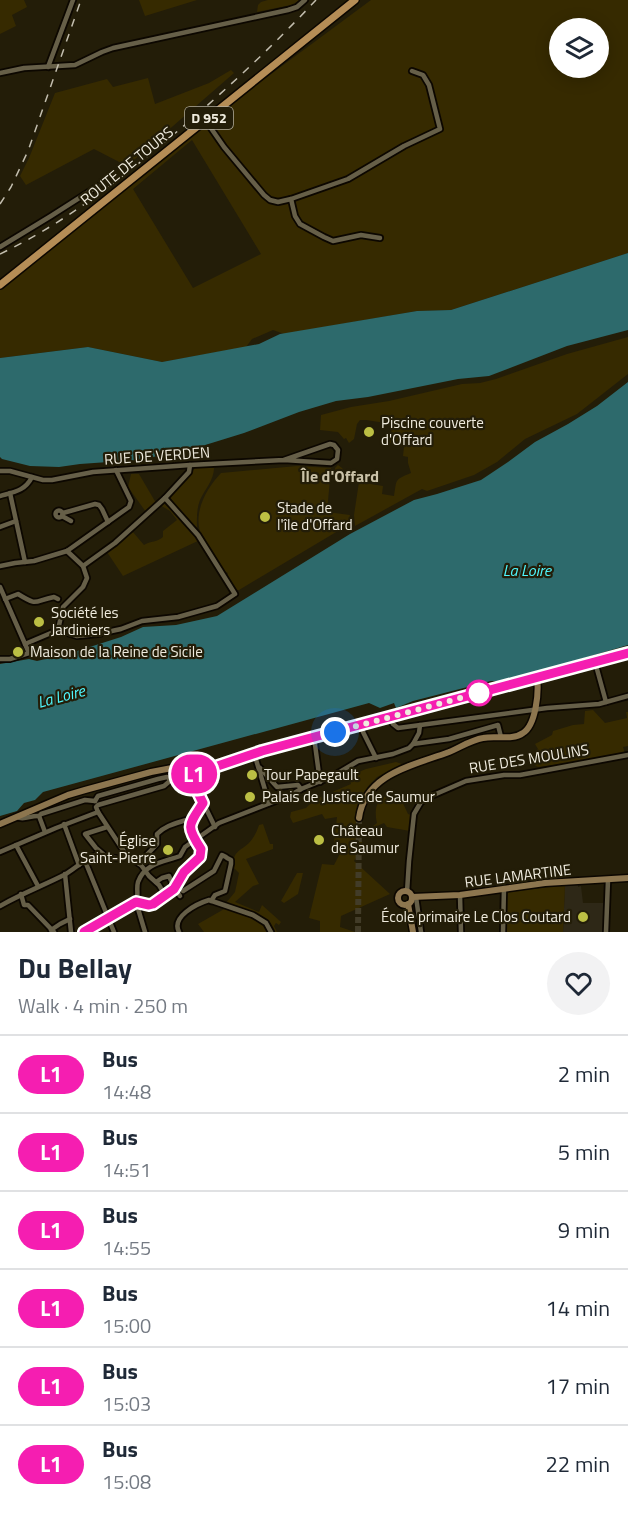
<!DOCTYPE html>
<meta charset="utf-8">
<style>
body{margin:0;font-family:"Titillium Web",sans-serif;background:#f2f2f3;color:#1f2937;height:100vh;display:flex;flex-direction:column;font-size:22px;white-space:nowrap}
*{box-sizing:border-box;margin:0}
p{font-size:20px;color:#747a83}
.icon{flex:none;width:33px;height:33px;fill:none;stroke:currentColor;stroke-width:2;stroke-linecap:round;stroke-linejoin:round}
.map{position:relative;height:932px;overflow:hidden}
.details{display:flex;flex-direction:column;background:#fff;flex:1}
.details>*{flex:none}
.badge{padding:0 12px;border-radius:20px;font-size:21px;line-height:39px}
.controls{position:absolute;left:549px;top:18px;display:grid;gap:12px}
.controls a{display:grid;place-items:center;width:60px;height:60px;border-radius:50%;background:#fff;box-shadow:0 3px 15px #0003;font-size:30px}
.you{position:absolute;width:30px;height:30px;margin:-15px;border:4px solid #fff;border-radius:50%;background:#1a73e8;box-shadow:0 0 0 9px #1a73e833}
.map>.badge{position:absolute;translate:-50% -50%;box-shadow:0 0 0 3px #fff}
.round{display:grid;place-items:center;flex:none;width:63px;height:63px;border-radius:32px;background:#f2f2f3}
.summary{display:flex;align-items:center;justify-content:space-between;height:102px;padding:0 18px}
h1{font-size:28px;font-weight:700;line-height:45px}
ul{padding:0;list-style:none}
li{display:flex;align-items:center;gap:18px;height:78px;padding:0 18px;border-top:2px solid #e0e1e3}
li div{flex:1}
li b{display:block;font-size:22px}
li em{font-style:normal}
li .badge{min-width:66px;font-weight:700;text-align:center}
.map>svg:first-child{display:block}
.education{fill:#2e2817}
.green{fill:#362a00;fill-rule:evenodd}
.water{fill:#2d6a6c}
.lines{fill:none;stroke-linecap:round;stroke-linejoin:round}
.street-tunnel{stroke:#423c28;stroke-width:4.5;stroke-dasharray:4.5 2;stroke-linecap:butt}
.secondary-tunnel{stroke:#423c28;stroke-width:6;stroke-dasharray:6 3;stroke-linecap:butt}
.street-casing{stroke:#0c0700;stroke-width:8}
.secondary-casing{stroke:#0c0700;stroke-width:9}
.primary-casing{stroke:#0c0700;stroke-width:10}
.street{stroke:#665f48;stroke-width:4.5}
.secondary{stroke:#8d764f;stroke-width:6}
.primary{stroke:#b58d56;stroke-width:7}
.rail{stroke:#c3beaf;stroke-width:1.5;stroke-dasharray:8 8;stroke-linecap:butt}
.street-bridge-casing{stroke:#0c0700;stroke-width:8;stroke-linecap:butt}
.street-bridge{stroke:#665f48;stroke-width:4.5}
.line-casing{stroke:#fff;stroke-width:14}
.line{stroke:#f51eb1;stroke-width:9}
.walk{stroke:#efebde;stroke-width:6;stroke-dasharray:0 10.8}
.poi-dot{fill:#bcbf44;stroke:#231d08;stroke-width:2}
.stop-dot{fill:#fff;stroke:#f51eb1;stroke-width:3}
.labels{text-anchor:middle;stroke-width:4.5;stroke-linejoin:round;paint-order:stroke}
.shield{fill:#231d08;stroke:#b2ad9e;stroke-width:1.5}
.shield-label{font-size:14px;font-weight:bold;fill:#efebde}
.street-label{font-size:15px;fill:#efebde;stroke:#231d08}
.poi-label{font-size:15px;fill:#efebde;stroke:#231d08;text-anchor:start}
.neighbourhood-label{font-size:16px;font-weight:bold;fill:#cac2a8;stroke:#231d08}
.water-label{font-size:16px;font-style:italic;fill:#4ff7fd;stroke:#231d08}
</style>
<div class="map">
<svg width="628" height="932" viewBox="0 0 628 932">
<rect width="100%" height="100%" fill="#231d08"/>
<!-- education -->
<polygon class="education" points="578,884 578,887 581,886 583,903 604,903 603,932 563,932 565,885"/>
<!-- green -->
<g class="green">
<polygon points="0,0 24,0 27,7 12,15 16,26 0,34"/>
<polygon points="139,0 197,0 145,16"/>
<polygon points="268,0 301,0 291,5 257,12 258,5 261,2"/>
<path d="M371,0H628V253L451,310L417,311L284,334L273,330L252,339L246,347L162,362L88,347L0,358V289L251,89ZM560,28H598V68H560ZM192,140L261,254L193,288L133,189Z"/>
<polygon points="231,70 234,73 127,166 94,149 26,185 20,176 29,158 55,93 107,79 113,87 148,78 155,104 209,83"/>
<path d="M628,337V374L577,414L525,439L497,462L474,475L427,491L422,489L355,526L354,515L359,482L383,486L382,494L394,496C397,479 394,480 411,473L408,463V457L403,456L404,447L390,443L392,424L366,420H360L357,424L354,439L349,443L346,438L344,439L338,432L320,430L321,415L351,407L389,401L462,384L480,383L496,379L567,354Z"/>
<polygon points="338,465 342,468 353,483 336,481 335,468"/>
<path d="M297,466L331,468L327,512L350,515L348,525L239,590H235L226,577L228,573L223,571C216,560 208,550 203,539C191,516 205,490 221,473Z"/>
<path d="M195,468H214C214,480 205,489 200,500C196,510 197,521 197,531L170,502L169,498Z"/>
<polygon points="131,474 139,474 156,503 146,512 128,487"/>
<path d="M165,501L200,540L123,576L107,552L132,531L144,545C150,541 158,542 163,537V531L177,520L170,511L160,505Z"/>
<polygon points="593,710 605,723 627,718 626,712 628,712 628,746 623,747 625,754 584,761 538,767 533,764 530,757 538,749 535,744 552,735 553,731 573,725 584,724 585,711"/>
<polygon points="396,762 402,764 377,777 368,786 360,800 356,813 357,822 356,825 356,830 363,844 362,848 354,861 390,894 341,916 340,927 355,932 320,932 320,921 309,918 322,864 334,865 344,846 334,842 337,817 325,819 322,814 293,823 290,817 291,812 306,808 310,804 309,802 351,784 349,776 366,769"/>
<path d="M393,794L399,795L408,814L411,815L410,831L387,827L384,823L368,830L377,823C374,808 376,797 393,794Z"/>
<path d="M263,824L270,844H273V849L246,859L259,884L253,886L235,902L259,912L262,905L281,922L279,925L276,923L274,926L277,932H204L198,924L226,908V903L235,892L239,873L233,867C233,851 239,852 249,843C254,838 257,831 259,825Z"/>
<polygon points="297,873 303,873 298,894 284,903 281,901"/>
<polygon points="565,885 563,932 506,932 507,892"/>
</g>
<!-- water -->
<g class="water">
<polygon points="628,253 628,330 567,346 489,376 458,379 368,397 336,401 299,412 244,433 189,450 137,460 80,464 59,467 30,466 2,459 0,457 0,358 88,347 162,362 259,344 280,334 417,311 451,310"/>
<polygon points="628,382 628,645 506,681 491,681 413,701 396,708 394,703 380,708 369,703 43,792 35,800 24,803 17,811 0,816 0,664 29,659 37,661 71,653 121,637 143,627 176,625 217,616 350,534 414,500 437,494 481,480 508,462 535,442 568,424 597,406"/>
</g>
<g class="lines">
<!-- street-tunnel -->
<polyline class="street-tunnel" points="141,903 149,905"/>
<!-- secondary-tunnel -->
<polyline class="secondary-tunnel" points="358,932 359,818"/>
<defs>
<g id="street">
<polyline points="48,67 73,0"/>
<polyline points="0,73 24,68 75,65 102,52 113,48 288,10 297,7 305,0"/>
<polyline points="206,121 224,147 264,195 270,200 278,202 291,199 348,179 404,146 440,129 429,85 423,75 412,71"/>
<polyline points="291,199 295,216 300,224 324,237 333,241 361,235 380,238"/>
<polyline points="0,247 51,216 98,186"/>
<polyline points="0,471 10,471 43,480 52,480 93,472 190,465 284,460 331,463 337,459 338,450 334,445 330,444 284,460"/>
<polyline points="10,493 25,562"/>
<path d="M0,496C14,492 25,491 32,477"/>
<circle cx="59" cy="514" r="3.5"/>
<polyline points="63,513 95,504 99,505 102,509 108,522"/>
<polyline points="62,516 71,521"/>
<polyline points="0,527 16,521"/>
<polyline points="0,566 15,563 34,561 67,551 129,507 131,501 116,470"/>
<polyline points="83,566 115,543 165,498 189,472 190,465"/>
<polyline points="0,587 29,653 10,659 0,659"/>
<path d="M5,599L18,594C39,607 33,601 54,597L58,599"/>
<polyline points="58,630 77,636 98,634 121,629 142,621 178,617 217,606 235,594 198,535 165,498"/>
<polyline points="58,630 63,607 83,587 87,578 83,566 67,551"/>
<polyline points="25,644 58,630"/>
<polyline points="595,662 606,702"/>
<polyline points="390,717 393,724 398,728 547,708 599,704 628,696"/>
<polyline points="363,725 363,732 376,758"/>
<polyline points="314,737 320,782"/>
<polyline points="413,744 419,733 420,725"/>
<polyline points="254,753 269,803"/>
<polyline points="260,768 277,787 298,785 301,789"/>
<polyline points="190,776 215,827"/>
<polyline points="95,801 98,796 158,779 167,777 171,780"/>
<polyline points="98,812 127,856 141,865 149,876 159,885 165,895"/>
<polyline points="98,812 96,807 98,805 164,786 171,780 183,774"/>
<polyline points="39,816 45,832"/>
<path d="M17,817C24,821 31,815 39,816L41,814L85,800L95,801"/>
<polyline points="64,824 79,865"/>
<path d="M196,840C186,823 193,818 203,803"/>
<polyline points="16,845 38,886"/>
<polyline points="0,852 56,828 98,812"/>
<polyline points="103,854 96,848 85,834 107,827"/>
<polyline points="85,861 114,932"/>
<path d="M139,863L157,844V834C167,824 179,823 192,818"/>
<polyline points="65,874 71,932"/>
<polyline points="156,882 162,878 169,876 173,885"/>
<path d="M174,889C178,883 180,877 185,871C191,863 202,860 201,848"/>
<polyline points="176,890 180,896"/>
<polyline points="183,891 214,871 222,855 226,857"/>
<polyline points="407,892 409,861 414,814 421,802 429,797 466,781 504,775 520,775 628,755"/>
<polyline points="21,894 24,905 28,905 54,932"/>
<polyline points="460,895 461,932"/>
<polyline points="416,897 421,932"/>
<polyline points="211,901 215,895 225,891 231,864 231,860 227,858"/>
<polyline points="149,905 170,892"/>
<path d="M0,906C21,894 42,886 64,875C75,869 84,859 96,855C108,852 114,863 127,856"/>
<polyline points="51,930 60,924 70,919"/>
<polyline points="84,932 136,902"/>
<path d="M145,932L136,902C139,895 136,889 138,882C145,863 164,862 180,856L185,847L219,823L291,795L301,789L333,776L358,761L393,754L409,748L413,744L449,739L498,725L501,737"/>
<path d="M179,932C171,917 196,904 209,900L253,915L266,923L271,932"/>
<polyline points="503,932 504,888"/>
<polyline points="606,932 608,880"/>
</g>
<g id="secondary">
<circle cx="187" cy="771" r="5"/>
<polyline points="190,767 199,767 210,764"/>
<polyline points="191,775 262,751 628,653"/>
<path d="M359,818C365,773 415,765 449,752C461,747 471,740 483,738C496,735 512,741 523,733C536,725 539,692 537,677"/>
<polyline points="0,824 68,795 85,790 151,772 172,768 186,766"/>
<circle cx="405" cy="898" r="7"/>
<polyline points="412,897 460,895 545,883 628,878"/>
<polyline points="408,904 413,932"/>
</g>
<polyline id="primary" points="0,285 355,0"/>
</defs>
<!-- street casing -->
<use href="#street" class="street-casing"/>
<!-- secondary casing -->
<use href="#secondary" class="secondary-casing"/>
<!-- primary casing -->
<use href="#primary" class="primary-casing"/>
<!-- street -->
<use href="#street" class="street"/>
<!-- secondary -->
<use href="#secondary" class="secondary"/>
<!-- primary -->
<use href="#primary" class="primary"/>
<!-- rail -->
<g class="rail">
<polyline points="0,204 11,187 28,151 81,0"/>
<path d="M0,254C63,224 120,180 173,135C223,93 271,48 316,0"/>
</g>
<defs>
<polyline id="street-bridge" points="173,885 176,890"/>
</defs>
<!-- street-bridge casing -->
<use href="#street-bridge" class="street-bridge-casing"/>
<!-- street-bridge -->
<use href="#street-bridge" class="street-bridge"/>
</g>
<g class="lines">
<defs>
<path id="line" d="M84,932L136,902L149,905L153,904L174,889L184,872L200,857L201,849C185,825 189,825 203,803L190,776L191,775L262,751L628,653"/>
</defs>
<!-- line casing -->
<use href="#line" class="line-casing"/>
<!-- line -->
<use href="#line" class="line"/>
<!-- walk -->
<polyline class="walk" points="335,732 479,693"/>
</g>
<!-- markers -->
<g class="poi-dot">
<circle cx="369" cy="432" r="6"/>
<circle cx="265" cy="517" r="6"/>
<circle cx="39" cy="622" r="6"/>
<circle cx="18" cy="652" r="6"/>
<circle cx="252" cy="775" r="6"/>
<circle cx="250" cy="797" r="6"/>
<circle cx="319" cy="840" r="6"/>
<circle cx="168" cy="850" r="6"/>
<circle cx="583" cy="917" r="6"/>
</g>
<circle class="stop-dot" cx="479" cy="693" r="12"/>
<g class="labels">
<!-- shield labels -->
<rect class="shield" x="185" y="107" width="48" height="22" rx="4.5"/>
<g class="shield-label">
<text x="209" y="123">D 952</text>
</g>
<!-- street labels -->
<g class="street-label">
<text transform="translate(127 166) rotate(-39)" y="5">ROUTE DE TOURS</text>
<text transform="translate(157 456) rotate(-4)" y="5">RUE DE VERDEN</text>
<text transform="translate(529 759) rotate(-9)" y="5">RUE DES MOULINS</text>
<text transform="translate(518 876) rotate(-7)" y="5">RUE LAMARTINE</text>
</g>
<!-- poi labels -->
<g class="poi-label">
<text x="381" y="428">Piscine couverte<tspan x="381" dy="17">d'Offard</tspan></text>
<text x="277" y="513">Stade de<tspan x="277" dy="17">l'île d'Offard</tspan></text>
<text x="51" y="618">Société les<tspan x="51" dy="17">Jardiniers</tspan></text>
<text x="30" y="657">Maison de la Reine de Sicile</text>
<text x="264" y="780">Tour Papegault</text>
<text x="262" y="802">Palais de Justice de Saumur</text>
<text x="331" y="836">Château<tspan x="331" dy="17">de Saumur</tspan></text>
<text x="156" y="846" text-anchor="end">Église<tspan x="156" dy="17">Saint-Pierre</tspan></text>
<text x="571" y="922" text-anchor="end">École primaire Le Clos Coutard</text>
</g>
<!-- neighbourhood labels -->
<g class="neighbourhood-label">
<text x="340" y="482">Île d'Offard</text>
</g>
<!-- water labels -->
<g class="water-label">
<text x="527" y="576">La Loire</text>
<text transform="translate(61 696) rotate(-15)" y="6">La Loire</text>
</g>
</g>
</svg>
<div class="controls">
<a><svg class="icon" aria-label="layers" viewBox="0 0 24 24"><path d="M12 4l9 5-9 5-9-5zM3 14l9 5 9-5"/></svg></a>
</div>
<div class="you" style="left:335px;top:732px"></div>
<b class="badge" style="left:194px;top:774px;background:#f51eb1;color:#fff">L1</b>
</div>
<section class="details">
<div class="summary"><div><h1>Du Bellay</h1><p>Walk · 4 min · 250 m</p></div><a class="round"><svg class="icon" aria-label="heart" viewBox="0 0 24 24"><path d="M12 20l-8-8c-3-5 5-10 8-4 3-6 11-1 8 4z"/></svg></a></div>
<ul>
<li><span class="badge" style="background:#f51eb1;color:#fff">L1</span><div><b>Bus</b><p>14:48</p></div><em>2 min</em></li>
<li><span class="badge" style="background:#f51eb1;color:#fff">L1</span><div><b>Bus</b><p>14:51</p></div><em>5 min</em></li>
<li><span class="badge" style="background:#f51eb1;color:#fff">L1</span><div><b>Bus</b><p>14:55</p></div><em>9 min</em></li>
<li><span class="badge" style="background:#f51eb1;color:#fff">L1</span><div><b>Bus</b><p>15:00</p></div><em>14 min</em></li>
<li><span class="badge" style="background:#f51eb1;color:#fff">L1</span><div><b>Bus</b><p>15:03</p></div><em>17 min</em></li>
<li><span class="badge" style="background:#f51eb1;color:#fff">L1</span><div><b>Bus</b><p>15:08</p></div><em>22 min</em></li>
</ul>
</section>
